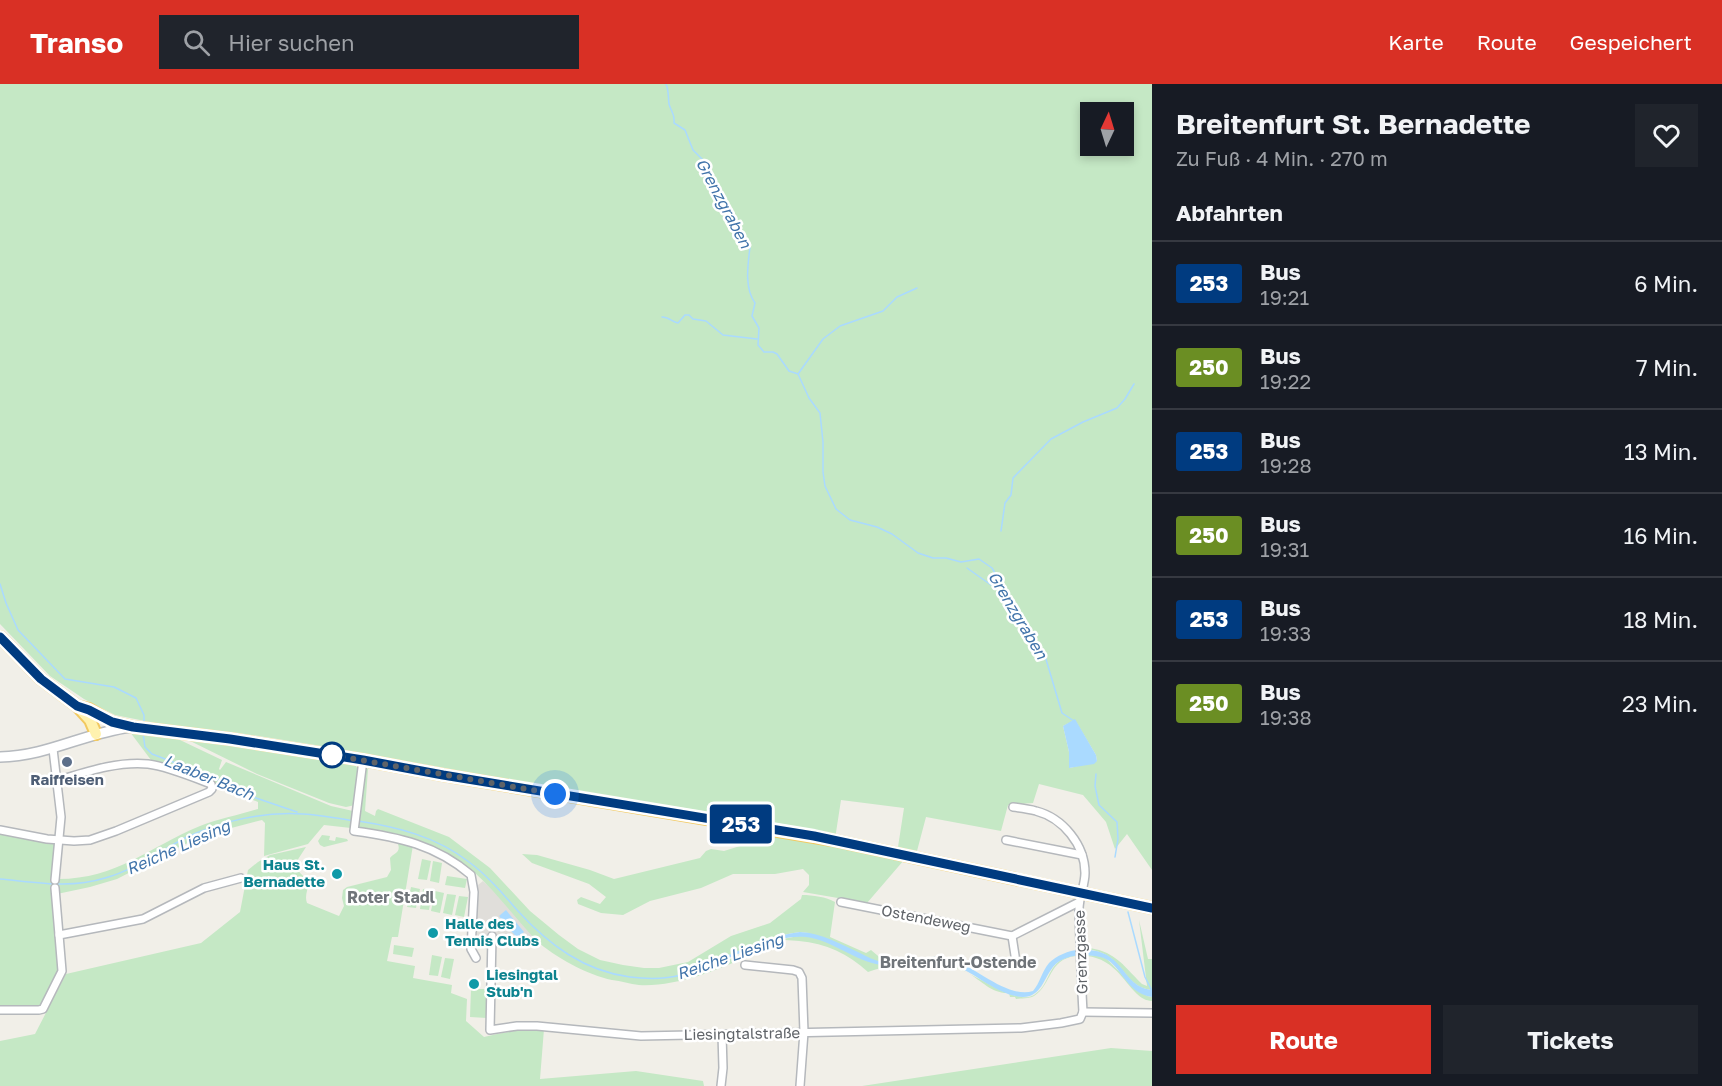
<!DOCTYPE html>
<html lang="de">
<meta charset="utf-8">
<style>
body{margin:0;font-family:"Golos Text",sans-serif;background:#20242c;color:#f1f3f6;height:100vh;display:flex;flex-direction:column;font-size:22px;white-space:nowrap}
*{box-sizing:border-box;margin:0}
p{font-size:20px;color:#9ea1a6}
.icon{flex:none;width:33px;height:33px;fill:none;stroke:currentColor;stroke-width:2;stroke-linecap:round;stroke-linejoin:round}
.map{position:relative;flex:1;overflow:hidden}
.panel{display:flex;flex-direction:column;background:#171b24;width:570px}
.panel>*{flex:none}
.badge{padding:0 12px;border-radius:4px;font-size:21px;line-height:39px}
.needle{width:39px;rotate:4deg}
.buttons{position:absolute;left:1080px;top:18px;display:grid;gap:12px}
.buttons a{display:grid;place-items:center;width:54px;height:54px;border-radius:0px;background:#171b24;box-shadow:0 3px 9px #0003;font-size:30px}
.you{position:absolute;width:30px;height:30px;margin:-15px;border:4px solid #fff;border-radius:50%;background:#1a73e8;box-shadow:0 0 0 9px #1a73e833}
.map>.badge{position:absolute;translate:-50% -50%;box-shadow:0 0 0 3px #fff}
h2{padding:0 24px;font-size:22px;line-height:54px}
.round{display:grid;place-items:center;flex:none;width:63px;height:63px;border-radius:0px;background:#20242c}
.overview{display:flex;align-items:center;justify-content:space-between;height:102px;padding:0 24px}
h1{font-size:28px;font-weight:700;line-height:45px}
.cta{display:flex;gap:12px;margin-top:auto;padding:12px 24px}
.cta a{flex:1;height:69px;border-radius:0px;background:#d93025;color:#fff;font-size:24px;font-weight:700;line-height:69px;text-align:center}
.cta a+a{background:#20242c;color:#f1f3f6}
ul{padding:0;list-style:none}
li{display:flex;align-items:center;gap:18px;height:84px;padding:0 24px;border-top:2px solid #363941}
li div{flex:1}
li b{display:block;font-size:22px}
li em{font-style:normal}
li .badge{min-width:66px;font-weight:700;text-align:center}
header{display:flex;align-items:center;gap:36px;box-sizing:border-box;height:84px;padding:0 30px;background:#d93025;color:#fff}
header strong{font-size:28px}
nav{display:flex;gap:33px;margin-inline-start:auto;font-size:21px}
.search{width:420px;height:54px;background:#20242c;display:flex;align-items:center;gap:15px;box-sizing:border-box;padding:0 21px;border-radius:0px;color:#9ea1a6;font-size:22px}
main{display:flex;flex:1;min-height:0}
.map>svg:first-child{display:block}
.industrial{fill:#e0deda}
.green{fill:#c5e8c5;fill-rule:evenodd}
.water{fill:#aadaff}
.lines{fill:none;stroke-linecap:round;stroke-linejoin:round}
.stream{stroke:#aadaff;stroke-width:1.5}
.street-casing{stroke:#b5b8bc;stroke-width:10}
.secondary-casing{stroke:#b6babf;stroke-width:12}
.primary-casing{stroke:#f2c960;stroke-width:14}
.street{stroke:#fff;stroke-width:7}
.secondary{stroke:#fff;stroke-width:9}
.primary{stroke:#fff2af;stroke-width:10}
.line-casing{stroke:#fff;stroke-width:14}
.line{stroke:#003b80;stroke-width:9}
.walk{stroke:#5f6368;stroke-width:6;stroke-dasharray:0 10.8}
.stop-dot{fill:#fff;stroke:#003b80;stroke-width:3}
.service-dot{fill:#5c6f8a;stroke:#fff;stroke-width:2}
.culture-dot{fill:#0f9aa8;stroke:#fff;stroke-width:2}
.labels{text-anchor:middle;stroke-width:5;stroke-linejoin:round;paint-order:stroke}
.service-label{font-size:15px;font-weight:bold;fill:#4e5e75;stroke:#fff}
.culture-label{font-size:15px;font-weight:bold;fill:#0d838f;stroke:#fff;text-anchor:start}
.street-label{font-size:15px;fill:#5f6368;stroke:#fff}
.water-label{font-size:16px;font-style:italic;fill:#4174aa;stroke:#fff}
.neighbourhood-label{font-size:16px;font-weight:bold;fill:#70757a;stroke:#fff}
</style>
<header>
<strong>Transo</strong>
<div class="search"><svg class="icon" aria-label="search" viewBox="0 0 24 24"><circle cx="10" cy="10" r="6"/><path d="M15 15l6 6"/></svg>Hier suchen</div>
<nav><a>Karte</a><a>Route</a><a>Gespeichert</a></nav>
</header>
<main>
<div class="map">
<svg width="1152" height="1002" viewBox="0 0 1152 1002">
<rect width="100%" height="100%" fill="#f1efe8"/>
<!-- industrial -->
<polygon class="industrial" points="483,797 495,808 538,857 535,859 502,861 501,855 494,854 476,860 478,801"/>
<!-- green -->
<g class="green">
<path d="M0,0H1152V786L1127,750L1115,765L1106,738L1083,711L1039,700L1033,719L1008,721L1001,747L926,733L917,767L898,763L904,724L841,716L835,755L904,776L867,819L803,808L809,801V791L803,785L775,790H733L701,804L650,817L623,831L601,829L578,820L577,816L581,813L600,820L606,813L589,800L532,779L522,770L537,771L590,786L614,795L700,774L706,767L711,765L724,767L766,754L788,741L523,698L334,664L239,649L160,640L115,631L84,615L50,592L0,540ZM1090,28H1124V62H1090ZM1075,636L1096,671L1097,677L1070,684L1069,668L1063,642Z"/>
<path d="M130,648L148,649L180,656L222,676L219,685L220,686L226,678L331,722L353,727L351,744L324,741L308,760L264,772L265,739L262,736L216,748L183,761L117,795L90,803L57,810L58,795C117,795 149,763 200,742C218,735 239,731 258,725V718L185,687L151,676Z"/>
<polygon points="176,650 312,671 324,676 356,682 359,687 355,721 346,723 329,719 257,690"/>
<path d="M371,683L368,685L365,727L375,732L376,727L378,725L449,753L490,784L530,827L559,851L578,865L600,876L623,881L644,884H659L688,878L731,852L770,839L801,815L802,811C813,811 826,813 835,818L830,853L866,869L871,866L884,877L937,873L893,878L932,876L947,878L1002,907C1012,910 1024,917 1034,911C1054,899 1044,872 1082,871C1089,871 1099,871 1105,874C1110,877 1114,883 1119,887C1128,896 1137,904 1147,912L1152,913V917C1127,916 1122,868 1076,872C1048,875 1052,901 1034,912C1029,915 1021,914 1016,915L1015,913H1010L1009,909C992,910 982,897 968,889C946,877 924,880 900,882C888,883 878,884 868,888C848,870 826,859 799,857C795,857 790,856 785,856C773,858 759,867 748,872C716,887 675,903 639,901C630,900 621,897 612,896C588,891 554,873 536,856C515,834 497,809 475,789C454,771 424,758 398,751C385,747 370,747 357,745L364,686ZM800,848L809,849C795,854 781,854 768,859C739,869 711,887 681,892V890C721,878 758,853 800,848Z"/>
<polygon points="0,750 55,759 52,804 59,886 40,923 0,924"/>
<path d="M359,750L393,754L413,761L398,853H392L387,877L415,882L413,894L452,901L451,909L467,915L466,937L484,953C504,948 523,945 544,945L540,995L636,987L703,997L704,1002H0V957L35,950L66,890L201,859L240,828L248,786L258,778L270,771L306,763L295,780C297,788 303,791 308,797C309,805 304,811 307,819L339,832L344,822L342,814L343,806L347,803L387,793L391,786L390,774C394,769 401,769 398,760L394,757L359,752Z"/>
<polygon points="322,751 330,752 329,756 335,757 336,753 347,755 348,757 324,763 320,761 318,757"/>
<polygon points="422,775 431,777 427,796 418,795"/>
<polygon points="433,777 442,779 439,799 430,797"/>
<polygon points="447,792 467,795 465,804 445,801"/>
<polygon points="411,803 420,805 416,824 407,823"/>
<polygon points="423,805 432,807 429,826 420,825"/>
<polygon points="435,807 444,809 440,829 431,827"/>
<polygon points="447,810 456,811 452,831 443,829"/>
<polygon points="459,812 468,813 464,833 455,831"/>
<path d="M1139,836L1148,875H1152V906C1121,903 1125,867 1084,865V863C1115,867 1121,879 1142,900L1147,902Z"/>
<polygon points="394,861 414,864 412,873 393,870"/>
<polygon points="432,871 442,873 438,892 429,891"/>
<polygon points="445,874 454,875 450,895 441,893"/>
<polygon points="471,905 488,905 487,934 470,933"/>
<polygon points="1111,964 1152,967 1152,1002 862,1002"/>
</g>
<!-- water -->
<g class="water">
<polygon points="1075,635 1096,671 1097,677 1094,680 1069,684 1069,668 1063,642"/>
<polygon points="506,826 524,848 517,854 499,832"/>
<path d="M800,848C822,849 840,860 860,869C867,873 874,876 881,878C905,882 931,866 954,876C976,884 1009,915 1033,907C1040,899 1042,887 1049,879C1056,872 1069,866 1079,866C1126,863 1120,903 1152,906V913C1124,909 1121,877 1100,873C1085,870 1064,870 1053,883C1044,894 1041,913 1023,913C996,912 971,884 945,878C924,873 903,884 882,881C855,878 833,856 806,853C769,849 719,883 681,892V890C720,878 758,853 800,848Z"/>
</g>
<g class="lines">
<!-- stream -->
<g class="stream">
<path d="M666,0C669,7 668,13 669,20C671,28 675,29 674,39L685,46L693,66L704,77L707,91L726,122L730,139L750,163C748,180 744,204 755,219L752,232L759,244L758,261L764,268H773L777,270L789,287L798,290L809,314L820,329L823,358V388L825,402L836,425L850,436L877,443L892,450L918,469L933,474H946L961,478L979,475L992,484L1045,572L1062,629L1074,637"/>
<path d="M662,233C669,233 672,238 678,239L685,231H689L693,235L706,237L723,251L757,255"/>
<polyline points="798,290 823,255 840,242 883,227 897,213 917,204"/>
<polyline points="1001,447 1005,419 1011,411 1013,394 1051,355 1083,338 1117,324 1125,315 1134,300"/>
<polyline points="967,484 991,501"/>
<polyline points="0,500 6,519 18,546 65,595 114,603 136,614 144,631 144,639"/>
<polyline points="143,649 145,663 152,670 210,692 256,714 297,728"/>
<polyline points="1096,690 1095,702 1099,721 1117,738 1118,755 1115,773"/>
<path d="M358,737C398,743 437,753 469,778C488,792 503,810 518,827C549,861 584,887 630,893C646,895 666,895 681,891"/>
<path d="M0,795C35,798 70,805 105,794C134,786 160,767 187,753C222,737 265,727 303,730C320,731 337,734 354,737"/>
<polyline points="1128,828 1145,893 1152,907"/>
</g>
<defs>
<g id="street">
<polyline points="53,665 61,733 55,796"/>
<path d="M363,676L354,747C399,753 436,761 471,791L474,808L471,865L476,874"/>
<path d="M1013,723C1021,724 1029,725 1036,727C1063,734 1085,761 1085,789C1085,801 1079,813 1079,825C1080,860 1081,894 1083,928"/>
<path d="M0,746L47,755L74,757L90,756L116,747L209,708L212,705L211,700C193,693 166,682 148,680C117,677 86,688 56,697"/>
<polyline points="1006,756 1082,771"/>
<polyline points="55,804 59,851"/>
<polyline points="841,818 1012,852 1079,818"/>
<polyline points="492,852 490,946 517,942 537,942 641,952 1021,944 1061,939 1080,935 1083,928"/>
<polyline points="1012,852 1016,878"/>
<polyline points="745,881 793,886 799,888 802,894 804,948 800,1002"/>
<polyline points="0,926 39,926 43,925 62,887 59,851 143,835 204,804 241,794"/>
<polyline points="1083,928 1152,929"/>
<polyline points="721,1002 723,984 722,950"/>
</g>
<path id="secondary" d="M0,673C48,672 84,649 131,643"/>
<g id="primary">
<polyline points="0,553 41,595 77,622 89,625 112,638 133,643 230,655 363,676 443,691 832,756 1152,824"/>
<polyline points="79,624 90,636 96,650"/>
</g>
</defs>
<!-- street casing -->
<use href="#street" class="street-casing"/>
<!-- secondary casing -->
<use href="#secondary" class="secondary-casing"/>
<!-- primary casing -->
<use href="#primary" class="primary-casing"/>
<!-- street -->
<use href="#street" class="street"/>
<!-- secondary -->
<use href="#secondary" class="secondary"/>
<!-- primary -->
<use href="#primary" class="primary"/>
</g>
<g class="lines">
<defs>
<polyline id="line" points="0,553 41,595 77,622 89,626 112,638 133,643 230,655 363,676 443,691 814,752 1152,824"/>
</defs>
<!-- line casing -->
<use href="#line" class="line-casing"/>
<!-- line -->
<use href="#line" class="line"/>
<!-- walk -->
<polyline class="walk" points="332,671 555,710"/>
</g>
<!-- markers -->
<circle class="stop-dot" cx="332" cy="671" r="12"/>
<circle class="service-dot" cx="67" cy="678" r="6"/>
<g class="culture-dot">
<circle cx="337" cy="790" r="6"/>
<circle cx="433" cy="849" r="6"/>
<circle cx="474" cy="900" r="6"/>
</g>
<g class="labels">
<!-- service labels -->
<g class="service-label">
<text x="67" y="701">Raiffeisen</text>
</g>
<!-- culture labels -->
<g class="culture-label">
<text x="325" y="786" text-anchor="end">Haus St.<tspan x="325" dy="17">Bernadette</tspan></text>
<text x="445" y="845">Halle des<tspan x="445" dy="17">Tennis Clubs</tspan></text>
<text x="486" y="896">Liesingtal<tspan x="486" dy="17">Stub'n</tspan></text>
</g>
<!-- street labels -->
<g class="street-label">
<text transform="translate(926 835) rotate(11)" y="5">Ostendeweg</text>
<text transform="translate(1081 868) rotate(-92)" y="5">Grenzgasse</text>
<text transform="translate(742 950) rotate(-1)" y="5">Liesingtalstraße</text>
</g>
<!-- water labels -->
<g class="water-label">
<text transform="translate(724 119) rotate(62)" y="6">Grenzgraben</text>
<text transform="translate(1018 531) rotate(59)" y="6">Grenzgraben</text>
<text transform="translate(209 693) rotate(22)" y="6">Laaber Bach</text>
<text transform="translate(178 763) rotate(-24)" y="6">Reiche Liesing</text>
<text transform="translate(730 872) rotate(-19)" y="6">Reiche Liesing</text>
</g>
<!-- neighbourhood labels -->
<g class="neighbourhood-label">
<text x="391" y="819">Roter Stadl</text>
<text x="958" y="884">Breitenfurt-Ostende</text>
</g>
</g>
</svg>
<div class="buttons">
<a><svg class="needle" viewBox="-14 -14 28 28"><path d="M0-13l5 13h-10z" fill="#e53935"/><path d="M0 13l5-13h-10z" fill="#9ea1a6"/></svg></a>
</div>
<div class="you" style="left:555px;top:710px"></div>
<b class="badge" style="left:741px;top:740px;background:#003b80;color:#fff">253</b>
</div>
<section class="panel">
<div class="overview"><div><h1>Breitenfurt St. Bernadette</h1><p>Zu Fuß · 4 Min. · 270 m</p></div><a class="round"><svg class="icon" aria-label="heart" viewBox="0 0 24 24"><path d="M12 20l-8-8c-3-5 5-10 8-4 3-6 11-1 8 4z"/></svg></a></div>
<h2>Abfahrten</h2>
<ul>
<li><span class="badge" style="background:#003b80;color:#fff">253</span><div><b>Bus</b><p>19:21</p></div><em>6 Min.</em></li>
<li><span class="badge" style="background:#6b8e23;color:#fff">250</span><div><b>Bus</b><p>19:22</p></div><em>7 Min.</em></li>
<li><span class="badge" style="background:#003b80;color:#fff">253</span><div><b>Bus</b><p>19:28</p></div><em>13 Min.</em></li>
<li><span class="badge" style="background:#6b8e23;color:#fff">250</span><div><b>Bus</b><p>19:31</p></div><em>16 Min.</em></li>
<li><span class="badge" style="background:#003b80;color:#fff">253</span><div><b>Bus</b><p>19:33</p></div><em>18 Min.</em></li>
<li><span class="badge" style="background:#6b8e23;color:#fff">250</span><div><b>Bus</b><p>19:38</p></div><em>23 Min.</em></li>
</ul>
<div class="cta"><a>Route</a><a>Tickets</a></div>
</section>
</main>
